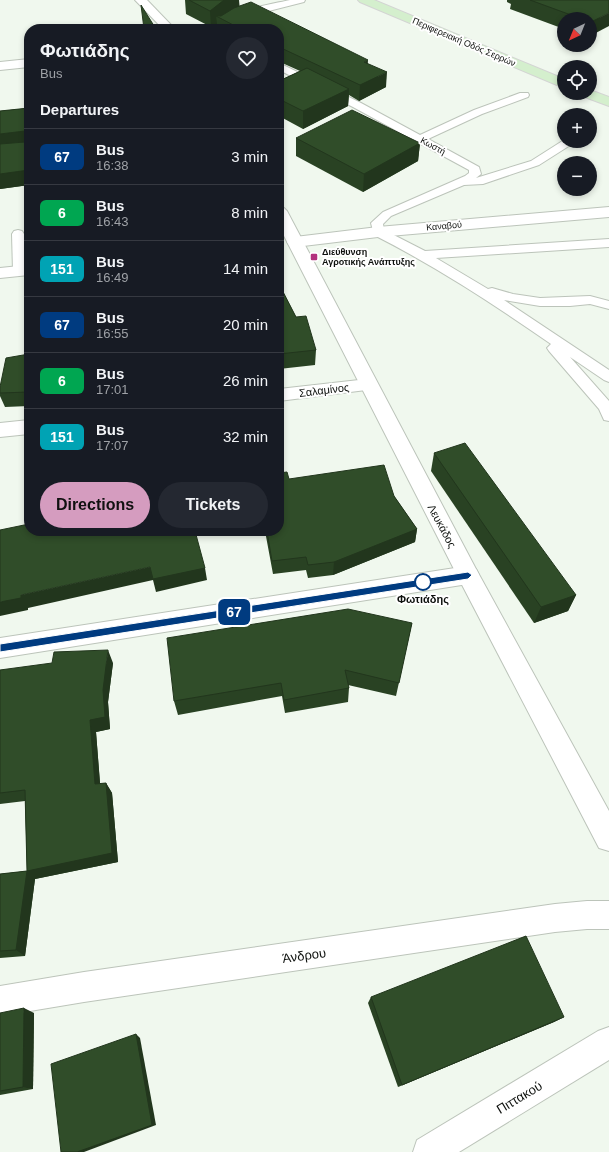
<!DOCTYPE html>
<meta charset="utf-8">
<style>
body{margin:0;font-family:Arial,sans-serif;background:#242831;color:#f1f3f6;height:100vh;display:flex;flex-direction:column;font-size:15px;white-space:nowrap}
*{box-sizing:border-box;margin:0}
p{font-size:13px;color:#9ea1a6}
.icon{flex:none;width:22px;height:22px;fill:none;stroke:currentColor;stroke-width:2;stroke-linecap:round;stroke-linejoin:round}
.map{position:relative;flex:1;overflow:hidden}
.side{position:absolute;left:24px;top:24px;width:260px;height:512px;display:flex;flex-direction:column;background:#171b24;border-radius:16px;box-shadow:0 2px 6px #0003}
.side>*{flex:none}
.badge{padding:0 8px;border-radius:6px;font-size:14px;line-height:26px}
.needle{width:26px;rotate:223deg}
.tools{position:absolute;left:557px;top:12px;display:grid;gap:8px}
.tools a{display:grid;place-items:center;width:40px;height:40px;border-radius:50%;background:#171b24;box-shadow:0 2px 6px #0003;font-size:20px}
.map>.badge{position:absolute;translate:-50% -50%;box-shadow:0 0 0 2px #fff}
h2{padding:0 16px;font-size:15px;line-height:36px}
.round{display:grid;place-items:center;flex:none;width:42px;height:42px;border-radius:21px;background:#242831}
.overview{display:flex;align-items:center;justify-content:space-between;height:68px;padding:0 16px}
h1{font-size:19px;font-weight:700;line-height:30px}
.action{display:flex;gap:8px;margin-top:auto;padding:8px 16px}
.action a{flex:1;height:46px;border-radius:24px;background:#d59cbf;color:#111;font-size:16px;font-weight:700;line-height:46px;text-align:center}
.action a+a{background:#242831;color:#f1f3f6}
ul{padding:0;list-style:none}
li{display:flex;align-items:center;gap:12px;height:56px;padding:0 16px;border-top:1px solid #363941}
li div{flex:1}
li b{display:block;font-size:15px}
li em{font-style:normal}
li .badge{min-width:44px;font-weight:700;text-align:center}
.map>svg:first-child{display:block}
.lines{fill:none;stroke-linecap:round;stroke-linejoin:round}
.lane-casing{stroke:#bcc4ba;stroke-width:2}
.street-casing{stroke:#bcc4ba;stroke-width:2}
.secondary-casing{stroke:#bcc4ba;stroke-width:2}
.primary-casing{stroke:#d3d4d3;stroke-width:2}
.lane{fill:#fff;fill-rule:evenodd}
.street{fill:#fff;fill-rule:evenodd}
.secondary{fill:#fff;fill-rule:evenodd}
.primary{fill:#d4efcd;fill-rule:evenodd}
.wall{fill:#294223}
.shaded-wall{fill:#22361d}
.building{fill:#304d29;stroke:#22361d}
.line{fill:#003b80;stroke:#fff}
.poi-dot{fill:#b2317c;stroke:#fff;stroke-width:1.5}
.stop-dot{fill:#fff;stroke:#003b80;stroke-width:2}
.labels{text-anchor:middle;stroke-width:4;stroke-linejoin:round;paint-order:stroke}
.far-street-label{font-size:9px;fill:#0d100d;stroke:#fff}
.far-poi-label{font-size:9px;font-weight:bold;fill:#0d100d;stroke:#fff;text-anchor:start}
.street-label{font-size:11px;fill:#0d100d;stroke:#fff}
.stop-label{font-size:11px;font-weight:bold;fill:#0d100d;stroke:#fff}
.near-street-label{font-size:13px;fill:#0d100d;stroke:#fff}
</style>
<div class="map">
<svg width="609" height="1152" viewBox="0 0 609 1152">
<rect width="100%" height="100%" fill="#f0f8ee"/>
<g class="lines">
<defs>
<g id="lane">
<path d="M290,0H305L304,2L245,17L234,21L221,29H212C226,11 268,5 290,0Z"/>
<path d="M279,63L361,103L420,135L474,110L520,93H528L529,95L528,97L482,114L428,139L479,167L481,174L476,178L531,161L564,140L573,141L572,144L539,165L483,184L464,185L391,216L383,224L384,230L425,251L609,239V247L436,258L488,289L492,288L513,294L540,298L590,296L609,301V309L590,304L570,306H540L504,300L609,370V382L604,380L570,357L609,401V421L604,420L599,409L549,351L547,348L551,344C493,304 437,267 374,235L371,223L383,212L465,176L469,173V170L353,107L279,70Z"/>
<polygon points="18,230 22,231 24,234 25,271 23,274 15,274 13,271 12,234 14,231"/>
</g>
<g id="street">
<polygon points="29,59 29,67 0,70 0,62"/>
<polygon points="609,207 609,217 378,237 295,247 289,245 287,242 289,239 295,237 378,227"/>
<polygon points="368,379 374,381 377,385 374,389 279,401 279,389"/>
<polygon points="29,420 29,434 0,437 0,423"/>
<polygon points="468,566 476,569 479,575 476,581 468,584 0,658 0,638"/>
<polygon points="587,901 609,901 609,929 587,929 555,932 84,1002 0,1016 0,986 84,972 555,904"/>
</g>
<g id="secondary">
<polygon points="135,0 147,0 175,29 163,29"/>
<polygon points="279,206 284,208 287,211 476,569 609,811 609,851 599,848 460,581 279,226"/>
<polygon points="29,265 29,275 0,278 0,268"/>
<polygon points="609,1027 609,1060 459,1152 413,1152 417,1140 598,1031"/>
</g>
<g id="primary">
<polygon points="358,0 374,0 564,79 564,88 360,2"/>
<polygon points="590,90 609,97 609,106 582,96 581,93 590,93"/>
</g>
</defs>
<!-- lane casing -->
<use href="#lane" class="lane-casing"/>
<!-- street casing -->
<use href="#street" class="street-casing"/>
<!-- secondary casing -->
<use href="#secondary" class="secondary-casing"/>
<!-- primary casing -->
<use href="#primary" class="primary-casing"/>
<!-- lane -->
<use href="#lane" class="lane"/>
<!-- street -->
<use href="#street" class="street"/>
<!-- secondary -->
<use href="#secondary" class="secondary"/>
<!-- primary -->
<use href="#primary" class="primary"/>
</g>
<!-- wall -->
<g class="wall">
<polygon points="185,0 239,0 239,6 368,64 386,87 359,101 349,95 348,106 303,129 279,116 279,81 300,71 280,62 279,62 279,29 217,29 217,24 211,27 186,14"/>
<polygon points="507,0 609,0 590,36 590,19 564,19 564,29 510,9 511,4 507,2"/>
<polygon points="29,108 29,185 0,189 0,111"/>
<polygon points="296,138 420,143 418,161 363,192 296,156"/>
<polygon points="279,284 296,317 316,350 315,365 279,369"/>
<polygon points="29,354 29,406 5,407 0,396 0,387"/>
<polygon points="434,453 576,595 568,611 534,623 431,471"/>
<polygon points="289,479 394,496 417,529 415,542 333,575 308,578 306,570 273,574 265,531 279,531"/>
<polygon points="412,623 396,696 348,685 349,688 348,702 285,713 282,696 178,715 174,701"/>
<polygon points="113,663 108,702 110,729 96,732 100,784 106,783 112,793 118,862 35,879 25,956 0,958 0,874 27,871 25,801 0,804 0,670"/>
<polygon points="371,997 564,1017 554,1022 398,1087 368,1003"/>
<polygon points="0,1013 34,1013 33,1089 0,1095"/>
</g>
<!-- shaded-wall -->
<g class="shaded-wall">
<polygon points="224,0 239,0 240,11 222,19 216,16 217,24 211,27 210,11"/>
<polygon points="609,13 609,26 590,36 590,25 591,22"/>
<polygon points="279,47 280,62 279,62"/>
<polygon points="368,60 367,75 364,62"/>
<polygon points="387,72 386,87 359,101 360,85"/>
<polygon points="349,89 348,106 303,129 303,111"/>
<polygon points="25,131 29,146 0,148 0,134"/>
<polygon points="420,143 418,161 363,192 364,174"/>
<polygon points="26,170 29,181 29,185 0,189 0,174"/>
<polygon points="417,529 415,542 333,575 334,562"/>
<polygon points="150,567 205,568 207,580 156,592 153,580 28,608 28,610 0,616 0,602 21,595"/>
<polygon points="576,595 568,611 534,623 541,607"/>
<polygon points="108,650 113,663 108,702 110,729 96,732 101,795 95,784 90,720 103,690"/>
<polygon points="106,783 112,793 118,862 35,879 25,956 16,950 27,871"/>
<polygon points="24,1008 34,1013 33,1089 23,1087"/>
<polygon points="564,1017 554,1022 398,1087 402,1085"/>
<polygon points="136,1034 140,1038 156,1125 84,1152 77,1152"/>
</g>
<!-- building -->
<g class="building">
<polygon points="189,0 224,0 210,11"/>
<polygon points="530,0 609,0 609,13 591,22 590,22 590,19 582,19"/>
<polygon points="251,2 368,60 364,62 387,72 360,85 279,47 279,29 241,29 216,16 221,16 234,8"/>
<polygon points="141,5 156,29 144,29"/>
<polygon points="307,68 349,89 303,111 279,99 279,81"/>
<polygon points="29,108 29,170 0,174 0,144 25,142 27,133 25,131 0,134 0,111"/>
<polygon points="352,110 420,143 364,174 296,138"/>
<polygon points="279,284 296,317 306,316 316,350 279,354"/>
<polygon points="29,354 29,392 0,393 0,387 6,358"/>
<polygon points="465,443 576,595 541,607 434,453"/>
<polygon points="384,465 394,496 417,529 334,562 308,565 306,557 272,561 267,531 279,531 279,473 287,472 289,479"/>
<polygon points="29,524 29,531 195,531 205,568 153,579 150,567 21,595 21,598 0,602 0,530"/>
<polygon points="348,609 412,623 399,683 345,670 349,688 284,700 281,683 174,701 167,638"/>
<polygon points="108,650 103,690 105,717 90,720 95,784 106,783 112,853 27,871 25,790 0,793 0,670 52,663 54,652"/>
<polygon points="27,871 16,950 0,951 0,874"/>
<polygon points="526,936 564,1017 402,1085 371,997"/>
<polygon points="24,1008 23,1087 0,1091 0,1013"/>
<polygon points="136,1034 152,1125 77,1152 61,1152 51,1064"/>
</g>
<!-- line -->
<polygon class="line" points="468,572 472,575 468,579 0,652 0,644"/>
<!-- markers -->
<rect class="poi-dot" x="310" y="253" width="8" height="8" rx="2"/>
<circle class="stop-dot" cx="423" cy="582" r="8"/>
<g class="labels">
<!-- far-street labels -->
<g class="far-street-label">
<text transform="translate(464 42) rotate(23)" y="3">Περιφερειακή Οδός Σερρών</text>
<text transform="translate(433 146) rotate(28)" y="3">Κωστή</text>
<text transform="translate(444 226) rotate(-5)" y="3">Καναβού</text>
</g>
<!-- far-poi labels -->
<g class="far-poi-label">
<text x="322" y="255">Διεύθυνση<tspan x="322" dy="10">Αγροτικής Ανάπτυξης</tspan></text>
</g>
<!-- street labels -->
<g class="street-label">
<text transform="translate(324 390) rotate(-7)" y="4">Σαλαμίνος</text>
<text transform="translate(442 526) rotate(62)" y="4">Λευκάδος</text>
</g>
<!-- stop labels -->
<g class="stop-label">
<text x="423" y="603">Φωτιάδης</text>
</g>
<!-- near-street labels -->
<g class="near-street-label">
<text transform="translate(304 955) rotate(-8)" y="5">Άνδρου</text>
<text transform="translate(519 1097) rotate(-31)" y="5">Πιττακού</text>
</g>
</g>
</svg>
<div class="tools">
<a><svg class="needle" viewBox="-14 -14 28 28"><path d="M0-13l5 13h-10z" fill="#e53935"/><path d="M0 13l5-13h-10z" fill="#9ea1a6"/></svg></a>
<a><svg class="icon" aria-label="locate" viewBox="0 0 24 24"><circle cx="12" cy="12" r="6"/><path d="M12 2v4M12 18v4M2 12h4M18 12h4"/></svg></a>
<a>+</a>
<a>−</a>
</div>
<b class="badge" style="left:234px;top:612px;background:#003b80;color:#fff">67</b>
<section class="side">
<div class="overview"><div><h1>Φωτιάδης</h1><p>Bus</p></div><a class="round"><svg class="icon" aria-label="heart" viewBox="0 0 24 24"><path d="M12 20l-8-8c-3-5 5-10 8-4 3-6 11-1 8 4z"/></svg></a></div>
<h2>Departures</h2>
<ul>
<li><span class="badge" style="background:#003b80;color:#fff">67</span><div><b>Bus</b><p>16:38</p></div><em>3 min</em></li>
<li><span class="badge" style="background:#00a651;color:#fff">6</span><div><b>Bus</b><p>16:43</p></div><em>8 min</em></li>
<li><span class="badge" style="background:#00a3b4;color:#fff">151</span><div><b>Bus</b><p>16:49</p></div><em>14 min</em></li>
<li><span class="badge" style="background:#003b80;color:#fff">67</span><div><b>Bus</b><p>16:55</p></div><em>20 min</em></li>
<li><span class="badge" style="background:#00a651;color:#fff">6</span><div><b>Bus</b><p>17:01</p></div><em>26 min</em></li>
<li><span class="badge" style="background:#00a3b4;color:#fff">151</span><div><b>Bus</b><p>17:07</p></div><em>32 min</em></li>
</ul>
<div class="action"><a>Directions</a><a>Tickets</a></div>
</section>
</div>
